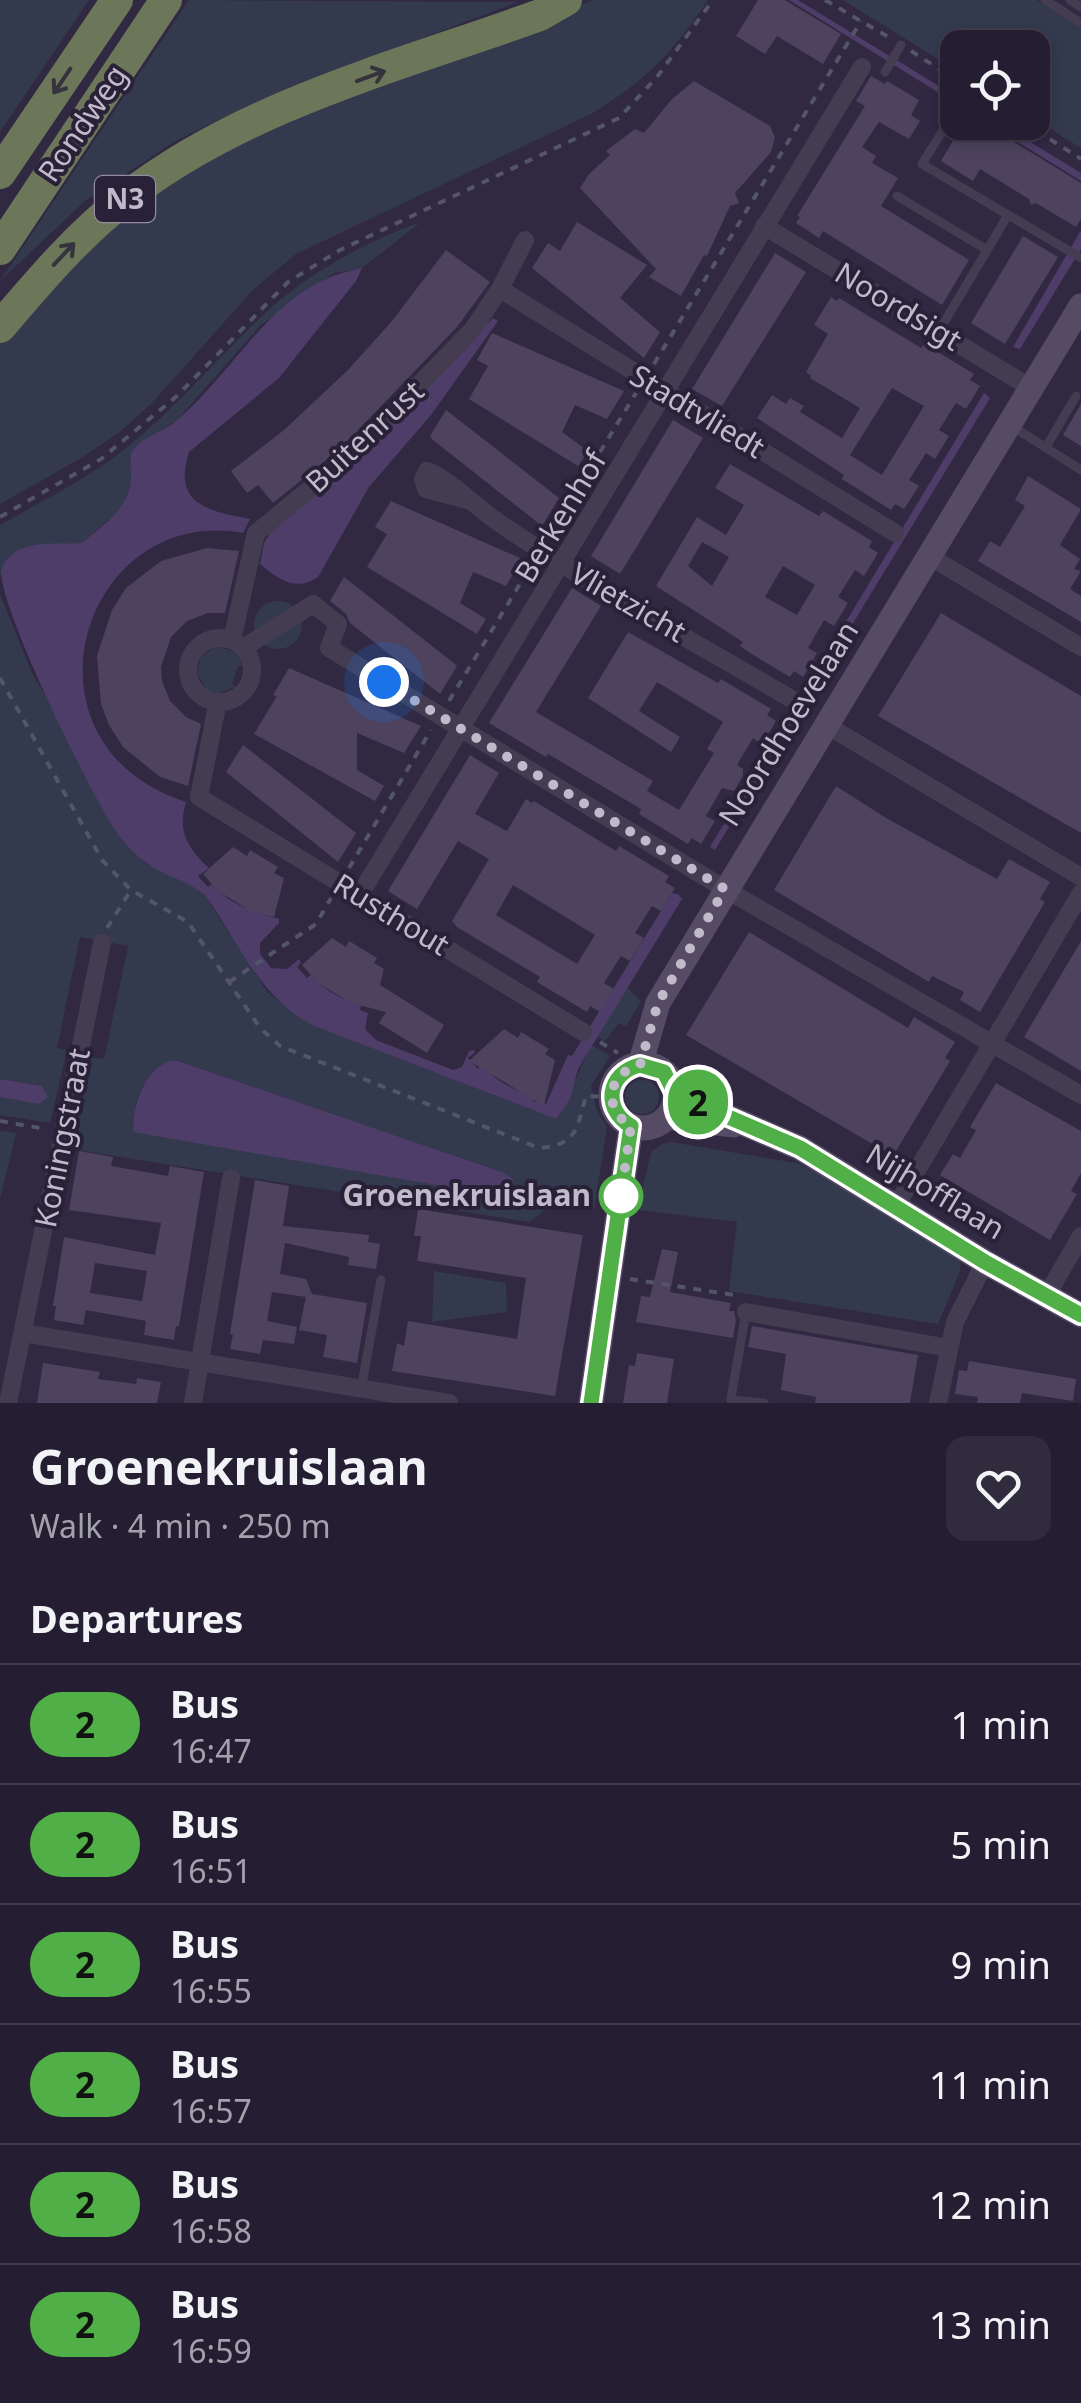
<!DOCTYPE html>
<meta charset="utf-8">
<style>
body{margin:0;font-family:"Noto Sans",sans-serif;background:#312b3e;color:#f1f3f6;height:100vh;display:flex;flex-direction:column;font-size:38px;white-space:nowrap}
*{box-sizing:border-box;margin:0}
p{font-size:32px;color:#a3a2ac}
.icon{flex:none;width:55px;height:55px;fill:none;stroke:currentColor;stroke-width:2;stroke-linecap:round;stroke-linejoin:round}
.map{position:relative;height:1403px;overflow:hidden}
.side{display:flex;flex-direction:column;background:#251e32;flex:1}
.side>*{flex:none}
.badge{padding:0 20px;border-radius:32px;font-size:35px;line-height:65px}
.buttons{position:absolute;left:940px;top:30px;display:grid;gap:20px}
.buttons a{display:grid;place-items:center;width:110px;height:110px;border-radius:20px;background:#251e32;box-shadow:0 5px 15px #0003,0 0 0 2px #423c4d;font-size:50px}
.you{position:absolute;width:50px;height:50px;margin:-25px;border:8px solid #fff;border-radius:50%;background:#1a73e8;box-shadow:0 0 0 15px #1a73e833}
.map>.badge{position:absolute;translate:-50% -50%;box-shadow:0 0 0 5px #fff}
h2{padding:0 30px;font-size:38px;line-height:90px}
.round{display:grid;place-items:center;flex:none;width:105px;height:105px;border-radius:20px;background:#312b3e}
.head{display:flex;align-items:center;justify-content:space-between;height:170px;padding:0 30px}
h1{font-size:48px;font-weight:700;line-height:75px}
ul{padding:0;list-style:none}
li{display:flex;align-items:center;gap:30px;height:120px;padding:0 30px;border-top:2px solid #423c4d}
li div{flex:1}
li b{display:block;font-size:38px}
li em{font-style:normal}
li .badge{min-width:110px;font-weight:700;text-align:center}
.map>svg:first-child{display:block}
.green{fill:#333a4e;fill-rule:evenodd}
.water{fill:#4d3d68}
.building{fill:#4d435f;fill-rule:evenodd}
.lines{fill:none;stroke-linecap:round;stroke-linejoin:round}
.path{stroke:#535568;stroke-width:4;stroke-dasharray:8 8;stroke-linecap:butt}
.lane{stroke:#443d52;stroke-width:9}
.street{stroke:#443d52;stroke-width:18}
.secondary{stroke:#554b64;stroke-width:25}
.highway{stroke:#6c775a;stroke-width:32}
.oneway{stroke:#36323e}
.line-casing{stroke:#fff;stroke-width:22}
.line{stroke:#50af46;stroke-width:15}
.walk{stroke:#c1bacb;stroke-width:10;stroke-dasharray:0 18}
.stop-dot{fill:#fff;stroke:#50af46;stroke-width:5}
.labels{text-anchor:middle;stroke-width:8;stroke-linejoin:round;paint-order:stroke}
.shield{fill:#292137;stroke:#938c9f;stroke-width:2.5}
.shield-label{font-size:28px;font-weight:bold;fill:#c1bacb}
.street-label{font-size:30px;fill:#c1bacb;stroke:#292137}
.stop-label{font-size:30px;font-weight:bold;fill:#c1bacb;stroke:#292137;text-anchor:end}
</style>
<div class="map">
<svg width="1081" height="1403" viewBox="0 0 1081 1403">
<rect width="100%" height="100%" fill="#312842"/>
<!-- green -->
<g class="green">
<polygon points="0,0 89,0 0,132"/>
<polygon points="189,0 518,2 270,96 177,140 85,201 0,281"/>
<path d="M594,0H708C674,52 644,82 591,114L296,254L252,291L152,403L121,431L83,457L0,504V338L66,262L214,148Z"/>
<polygon points="843,0 1037,0 1081,28 1081,148 1033,118 1032,48 958,48 957,71"/>
<path d="M421,222L362,268L334,273L261,325L177,420L134,448L129,459L132,477L126,505L82,543C50,546 14,540 0,575V525C42,501 87,479 125,449C175,409 216,359 263,315C307,274 364,242 421,222Z"/>
<path d="M0,594L32,673L145,863L189,882L204,894L268,993L314,1026L556,1119C572,1096 577,1070 592,1045L610,1056L591,1086L597,1111L607,1127L594,1209L556,1202L529,1222L71,1149L91,1057L104,1059L128,946L80,937L57,1048L67,1050L50,1123L0,1115V1097L39,1103L42,1086L0,1079ZM178,1061L502,1172L133,1132C134,1097 143,1069 178,1061Z"/>
<circle cx="278" cy="625" r="24"/>
<polygon points="217,646 235,652 243,665 238,666 232,683 235,687 219,693 207,690 197,674 201,656"/>
<polygon points="627,988 641,1001 626,1026 619,1023 605,1041 597,1036"/>
<circle cx="642" cy="1097" r="17"/>
<polygon points="0,1131 16,1133 0,1199"/>
<polygon points="671,1142 797,1163 829,1179 960,1259 960,1271 938,1324 729,1291 737,1222 638,1210 651,1152 662,1144"/>
<polygon points="434,1271 506,1283 507,1312 432,1322"/>
</g>
<!-- water -->
<g class="water">
<polygon points="789,0 798,0 957,97 957,104"/>
<polygon points="987,123 999,123 1081,173 1081,181"/>
<polygon points="1081,230 1081,249 1020,349 1013,347"/>
<path d="M362,268L356,281L279,378L189,452C172,505 209,511 250,519L243,533C82,504 8,744 186,802C177,832 188,848 209,868L198,876L208,887L212,884C228,904 254,912 279,919V923L260,943V954L271,968L287,969L299,959L301,963L297,967L307,978L311,975C323,989 343,1001 361,1005L360,1010L368,1013L365,1029L376,1040L453,1070L462,1067L469,1051L474,1050L475,1052L468,1058L478,1069L482,1065C495,1080 515,1092 534,1096L533,1101L546,1104L568,1055L572,1056L672,893L678,894L682,899L578,1069L570,1099L556,1119L314,1026C256,995 241,944 204,894C186,880 161,875 144,861C133,853 121,839 113,827C88,788 0,609 1,571C12,537 55,545 82,543C104,524 128,510 131,480C132,469 127,459 133,450C143,437 165,431 177,420C240,367 274,283 362,268Z"/>
<path d="M493,318L498,321L431,415L369,487L318,577C295,592 280,580 260,564L264,543L271,532L369,448Z"/>
<polygon points="984,393 990,398 715,850 710,847"/>
<path d="M169,1061H178L502,1172L512,1178L514,1184L508,1195L487,1194L133,1132C133,1105 142,1073 169,1061Z"/>
<polygon points="0,1079 42,1086 48,1097 39,1104 0,1097"/>
</g>
<!-- building -->
<g class="building">
<polygon points="758,0 785,0 841,34 823,64 777,36 765,54 736,36"/>
<polygon points="871,76 885,84 887,81 919,100 911,115 920,121 909,139 879,122 862,147 876,156 872,163 898,178 881,206 969,260 942,305 823,231 819,238 796,223 800,217 797,216 865,106 856,101"/>
<polygon points="694,81 770,126 775,138 771,152 735,193 739,203 730,206 707,256 704,255 681,296 649,277 656,269 580,188 589,174 610,155 606,151 635,129 644,133 672,99"/>
<polygon points="964,122 981,122 1081,183 1081,219 1076,227 1036,203 1031,205 1029,199 980,169 973,181 941,161"/>
<polygon points="577,222 647,265 620,298 660,332 644,358 532,268 548,243 560,251"/>
<polygon points="1023,236 1058,257 1005,344 971,323"/>
<polygon points="446,250 490,282 457,327 341,448 273,503 258,485 247,493 231,471 284,430 348,370 392,321"/>
<polygon points="775,253 806,272 722,406 692,389"/>
<path d="M831,297L837,301L839,298L921,348L924,344L933,349L974,374L970,380L980,386L966,409L956,403L939,430L949,436L935,459L926,453L909,480L919,486L904,509L895,504L891,510L842,479L844,475L757,418L772,395L786,404L790,398L804,406L800,412L842,438L860,408L810,378L811,376L806,372L828,334L814,325ZM892,388L924,406L882,475L850,455Z"/>
<polygon points="492,333 624,391 607,419 575,405 562,432 588,451 578,466 469,399 488,366 477,360"/>
<polygon points="1081,404 1081,446 1063,435"/>
<polygon points="446,410 559,498 542,526 433,440 430,436"/>
<polygon points="673,420 703,438 620,574 591,556"/>
<path d="M730,464L819,516L823,511L872,541L869,547L878,553L864,576L855,570L838,597L848,603L834,626L824,620L808,648L817,653L803,677L794,671L790,677L750,653L740,646L743,642L656,586L697,517L726,535L744,505L715,488ZM702,542L729,557L712,586L688,566ZM783,566L815,585L797,615L765,597Z"/>
<polygon points="1028,476 1081,509 1060,545 1080,559 1074,569 1081,571 1070,589 1081,596 1081,622 978,561 990,541 1000,547 1025,506 1015,500"/>
<polygon points="391,501 522,559 506,586 473,572 460,603 486,619 477,634 367,567 387,534 375,527"/>
<polygon points="207,548 239,551 225,613 208,613 187,621 171,637 161,667 162,681 170,701 186,717 201,724 188,786 160,777 123,747 109,725 101,704 97,656 112,610 126,588 161,561"/>
<polygon points="344,577 455,664 457,666 440,694 350,623 346,614 330,601"/>
<polygon points="572,588 601,606 536,712 653,781 647,791 679,810 714,753 707,749 723,722 657,682 639,711 680,737 671,752 588,698 628,632 718,683 721,679 771,709 767,715 776,721 762,744 753,738 737,765 743,769 743,776 734,791 722,788 706,816 715,821 701,844 692,838 688,844 639,814 641,809 548,754 546,757 489,723"/>
<polygon points="941,613 1081,696 1081,833 878,716"/>
<polygon points="289,668 421,726 404,753 357,733 357,770 384,786 375,801 254,734 277,696 273,695"/>
<polygon points="243,745 356,833 338,862 226,772"/>
<path d="M470,755L499,773L475,814L507,831L526,799L532,803L534,801L616,851L619,846L669,876L665,882L675,888L661,911L652,906L635,933L644,938L630,961L621,956L604,983L614,989L600,1012L590,1006L587,1012L537,982L540,977L457,927L452,921L489,859L458,841L417,909L388,891ZM513,885L595,935L577,964L496,915Z"/>
<polygon points="836,786 886,818 997,879 1009,859 1050,882 1040,899 1045,902 980,1012 960,1000 964,992 932,976 929,982 774,890"/>
<polygon points="233,847 247,856 250,850 278,867 274,873 284,878 274,917 251,911 219,892 203,874"/>
<polygon points="749,932 908,1028 914,1017 955,1042 945,1058 950,1061 893,1156 686,1035"/>
<polygon points="332,938 346,947 349,941 377,958 374,963 384,969 380,985 444,1025 427,1053 379,1023 386,1012 351,1003 318,983 302,965"/>
<polygon points="1081,941 1081,1071 1024,1037"/>
<polygon points="504,1029 518,1038 521,1032 549,1049 545,1054 555,1060 544,1106 469,1061"/>
<polygon points="996,1083 1081,1131 1081,1173 1071,1191 1077,1194 1050,1240 940,1175 953,1154 960,1158 976,1130 970,1127"/>
<path d="M79,1151L113,1157L111,1166L168,1176L170,1166L204,1172L179,1326H176L174,1340L144,1335L146,1321L86,1310L83,1325L54,1320L56,1306H53L64,1237L155,1255L161,1223L69,1210ZM95,1263L147,1271L142,1301L90,1293Z"/>
<polygon points="255,1180 289,1186 283,1226 369,1235 368,1242 380,1244 376,1269 348,1265 349,1257 285,1243 280,1274 306,1279 312,1294 367,1303 357,1363 323,1357 327,1335 299,1330 306,1297 272,1292 267,1321 297,1327 294,1344 263,1340 260,1354 230,1349 233,1335 230,1334"/>
<polygon points="418,1209 583,1235 555,1396 392,1371 397,1343 404,1346 408,1321 517,1339 526,1278 417,1261 421,1236 414,1236"/>
<polygon points="662,1249 678,1252 670,1292 731,1303 729,1311 734,1311 736,1320 733,1338 636,1322 641,1296 650,1297"/>
<polygon points="752,1326 918,1355 910,1403 815,1403 816,1397 781,1390 786,1354 748,1347"/>
<polygon points="637,1353 674,1359 667,1403 623,1403 629,1365 635,1366"/>
<polygon points="969,1361 1076,1379 1073,1401 1022,1393 1020,1403 977,1403 978,1397 955,1394 959,1370 967,1371"/>
<polygon points="43,1363 100,1372 98,1379 136,1384 137,1378 161,1382 157,1403 37,1403"/>
</g>
<g class="lines">
<!-- path -->
<g class="path">
<polyline points="825,0 890,38"/>
<polyline points="911,51 958,81"/>
<polyline points="1023,122 1081,159"/>
<polyline points="654,364 861,21"/>
<polyline points="0,517 101,459 177,396 288,282 340,250 619,118 657,77 713,0"/>
<polyline points="550,534 636,393"/>
<path d="M0,678L102,860L131,890L188,922L260,1028L280,1046L539,1148C579,1145 577,1126 586,1096L611,1097"/>
<polyline points="449,701 532,564"/>
<polyline points="349,868 431,730"/>
<polyline points="107,928 131,890"/>
<polyline points="229,982 316,924 331,898"/>
<polyline points="600,1042 618,1053"/>
<polyline points="0,1121 45,1129"/>
<polyline points="630,1279 734,1295"/>
</g>
<!-- lane -->
<g class="lane">
<polyline points="1045,0 1081,23"/>
<polyline points="1070,0 1081,7"/>
<polyline points="885,72 901,45"/>
<polyline points="948,122 922,164 1081,258"/>
<polyline points="897,196 987,250"/>
<polyline points="939,331 1008,215"/>
<polyline points="1012,426 1081,470"/>
<polyline points="1046,447 1076,396"/>
<polyline points="361,1389 381,1280"/>
<polyline points="731,1398 746,1312"/>
<polyline points="731,1400 764,1403"/>
</g>
<!-- street -->
<g class="street">
<polyline points="764,226 1031,388"/>
<polyline points="500,289 895,533"/>
<path d="M467,500L426,489L423,479L427,471C442,474 479,509 495,520C590,586 693,641 793,700"/>
<polyline points="929,556 1081,647"/>
<circle cx="220" cy="670" r="32"/>
<polyline points="232,640 256,533 349,457 473,329 500,289 525,240"/>
<polyline points="243,648 313,604 338,624 329,648 725,889 1081,1095"/>
<polyline points="218,701 199,797 583,1032"/>
<polyline points="828,726 1081,877"/>
<polyline points="359,896 862,67"/>
<polyline points="896,1206 1081,893"/>
<polyline points="1047,1295 1081,1236"/>
<polyline points="746,1312 949,1348"/>
<polyline points="23,1333 449,1403"/>
<polyline points="8,1403 102,943"/>
<polyline points="193,1403 231,1178"/>
<polyline points="938,1403 955,1322 985,1262"/>
</g>
<!-- secondary -->
<g class="secondary">
<circle cx="643" cy="1096" r="32"/>
<polyline points="640,1065 658,1003 1081,306"/>
<polyline points="675,1094 800,1148 985,1262 1081,1315"/>
<polyline points="668,1117 734,1125"/>
<polyline points="591,1403 631,1126"/>
</g>
<!-- highway -->
<g class="highway">
<polyline points="0,173 117,0"/>
<polyline points="0,249 166,0"/>
<path d="M0,327C40,280 79,234 128,196C245,105 402,65 540,15L566,0"/>
</g>
</g>
<!-- one-way arrows -->
<defs><path id="oneway-shaft" d="M-6 0H5M1.5-3L5.5 0L1.5 3" fill="none" stroke-width="1.6" stroke-linecap="round" stroke-linejoin="round" transform="scale(2.5)"/></defs>
<g class="oneway">
<use href="#oneway-shaft" transform="translate(371 76) rotate(-20)"/>
<use href="#oneway-shaft" transform="translate(62 81) rotate(124)"/>
<use href="#oneway-shaft" transform="translate(64 254) rotate(-47)"/>
</g>
<g class="lines">
<defs>
<path id="line" d="M591,1403L631,1126C602,1109 607,1073 640,1065L664,1072L675,1094L800,1148L985,1262L1081,1315"/>
</defs>
<!-- line casing -->
<use href="#line" class="line-casing"/>
<!-- line -->
<use href="#line" class="line"/>
<!-- walk -->
<path class="walk" d="M384,682L725,889L658,1003L640,1065C607,1073 602,1109 631,1126L621,1196"/>
</g>
<!-- markers -->
<circle class="stop-dot" cx="621" cy="1196" r="20"/>
<g class="labels">
<!-- shield labels -->
<rect class="shield" x="95" y="176" width="60" height="46" rx="8"/>
<g class="shield-label">
<text x="125" y="209">N3</text>
</g>
<!-- street labels -->
<g class="street-label">
<text transform="translate(83 124) rotate(-56)" y="10">Rondweg</text>
<text transform="translate(898 307) rotate(31)" y="10">Noordsigt</text>
<text transform="translate(697 412) rotate(31)" y="10">Stadtvliedt</text>
<text transform="translate(365 437) rotate(-43)" y="10">Buitenrust</text>
<text transform="translate(561 517) rotate(-59)" y="10">Berkenhof</text>
<text transform="translate(628 603) rotate(30)" y="10">Vlietzicht</text>
<text transform="translate(789 724) rotate(-58)" y="10">Noordhoevelaan</text>
<text transform="translate(391 915) rotate(31)" y="10">Rusthout</text>
<text transform="translate(63 1138) rotate(-79)" y="10">Koningstraat</text>
<text transform="translate(935 1192) rotate(31)" y="10">Nijhofflaan</text>
</g>
<!-- stop labels -->
<g class="stop-label">
<text x="591" y="1206">Groenekruislaan</text>
</g>
</g>
</svg>
<div class="buttons">
<a><svg class="icon" aria-label="locate" viewBox="0 0 24 24"><circle cx="12" cy="12" r="6"/><path d="M12 2v4M12 18v4M2 12h4M18 12h4"/></svg></a>
</div>
<div class="you" style="left:384px;top:682px"></div>
<b class="badge" style="left:698px;top:1102px;background:#50af46;color:#111">2</b>
</div>
<section class="side">
<div class="head"><div><h1>Groenekruislaan</h1><p>Walk · 4 min · 250 m</p></div><a class="round"><svg class="icon" aria-label="heart" viewBox="0 0 24 24"><path d="M12 20l-8-8c-3-5 5-10 8-4 3-6 11-1 8 4z"/></svg></a></div>
<h2>Departures</h2>
<ul>
<li><span class="badge" style="background:#50af46;color:#111">2</span><div><b>Bus</b><p>16:47</p></div><em>1 min</em></li>
<li><span class="badge" style="background:#50af46;color:#111">2</span><div><b>Bus</b><p>16:51</p></div><em>5 min</em></li>
<li><span class="badge" style="background:#50af46;color:#111">2</span><div><b>Bus</b><p>16:55</p></div><em>9 min</em></li>
<li><span class="badge" style="background:#50af46;color:#111">2</span><div><b>Bus</b><p>16:57</p></div><em>11 min</em></li>
<li><span class="badge" style="background:#50af46;color:#111">2</span><div><b>Bus</b><p>16:58</p></div><em>12 min</em></li>
<li><span class="badge" style="background:#50af46;color:#111">2</span><div><b>Bus</b><p>16:59</p></div><em>13 min</em></li>
</ul>
</section>
